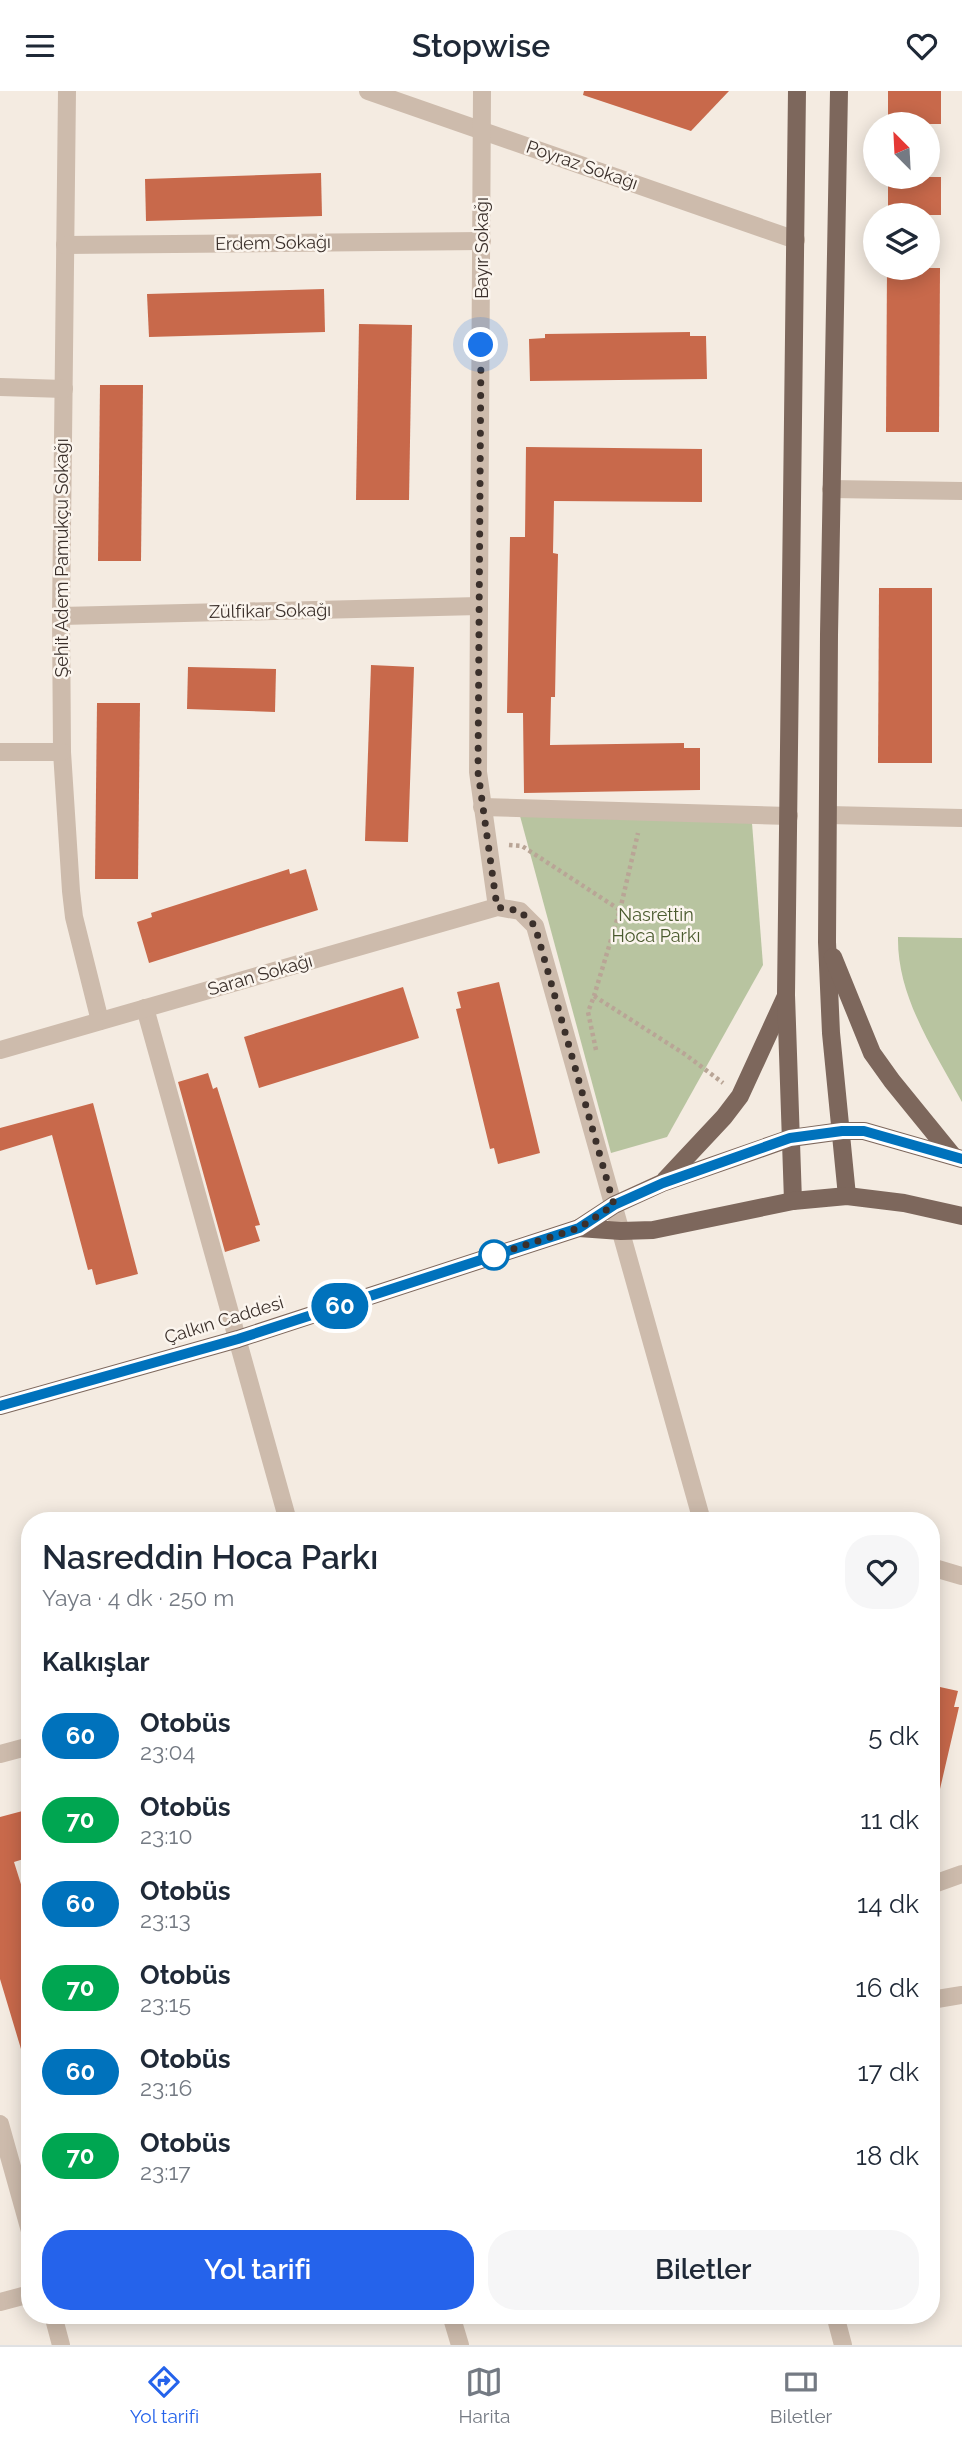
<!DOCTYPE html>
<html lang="tr">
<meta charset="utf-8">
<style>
body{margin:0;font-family:Raleway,sans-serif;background:#f6f6f7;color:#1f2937;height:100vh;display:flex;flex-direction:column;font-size:26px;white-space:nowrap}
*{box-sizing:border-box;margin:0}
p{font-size:23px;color:#747a83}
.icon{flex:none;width:38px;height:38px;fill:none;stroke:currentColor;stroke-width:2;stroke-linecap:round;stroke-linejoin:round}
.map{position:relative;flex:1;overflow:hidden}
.sheet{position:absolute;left:21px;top:1421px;width:919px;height:812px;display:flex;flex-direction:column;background:#fff;border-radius:28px;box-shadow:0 4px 18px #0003}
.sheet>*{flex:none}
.badge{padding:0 14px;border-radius:23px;font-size:24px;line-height:46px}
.needle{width:46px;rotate:336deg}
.buttons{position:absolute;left:863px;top:21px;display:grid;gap:14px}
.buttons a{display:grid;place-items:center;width:77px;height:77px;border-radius:50%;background:#fff;box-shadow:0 4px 18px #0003;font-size:35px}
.you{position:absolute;width:35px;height:35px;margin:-18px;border:5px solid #fff;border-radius:50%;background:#1a73e8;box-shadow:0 0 0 10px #1a73e833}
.map>.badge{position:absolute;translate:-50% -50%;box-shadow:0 0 0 4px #fff}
h2{padding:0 21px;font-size:26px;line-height:63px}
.round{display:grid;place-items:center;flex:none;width:74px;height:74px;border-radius:28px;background:#f6f6f7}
.overview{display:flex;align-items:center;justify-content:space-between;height:119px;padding:0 21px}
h1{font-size:33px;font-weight:600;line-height:52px}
.primary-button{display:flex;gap:14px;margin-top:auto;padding:14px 21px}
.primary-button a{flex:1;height:80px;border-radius:28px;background:#2563eb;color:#fff;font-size:28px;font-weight:600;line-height:80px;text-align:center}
.primary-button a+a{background:#f6f6f7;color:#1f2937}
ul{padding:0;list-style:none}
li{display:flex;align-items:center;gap:21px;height:84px;padding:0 21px}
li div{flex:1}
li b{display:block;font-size:26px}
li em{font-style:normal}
li .badge{min-width:77px;font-weight:700;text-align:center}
header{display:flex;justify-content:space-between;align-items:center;height:91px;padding:0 21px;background:#fff;font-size:32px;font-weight:600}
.tab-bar{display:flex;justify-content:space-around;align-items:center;height:98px;border-top:2px solid #e0e1e3;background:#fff;font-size:19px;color:#747a83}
.tab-bar a{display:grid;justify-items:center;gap:4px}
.tab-bar .selected{color:#2563eb}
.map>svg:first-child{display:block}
.green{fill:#b8c4a0}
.building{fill:#c8694b}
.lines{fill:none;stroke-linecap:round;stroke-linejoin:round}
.path{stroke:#b9a596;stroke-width:4.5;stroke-dasharray:3.5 3.5;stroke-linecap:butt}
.minor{stroke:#cdbbac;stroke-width:18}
.major{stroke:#7d675c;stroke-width:18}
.line-casing{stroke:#fff;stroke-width:16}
.line{stroke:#0072bc;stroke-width:10}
.walk{stroke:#3b302b;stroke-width:7;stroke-dasharray:0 12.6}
.stop-dot{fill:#fff;stroke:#0072bc;stroke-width:3.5}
.labels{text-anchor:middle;stroke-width:5;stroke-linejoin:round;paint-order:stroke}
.street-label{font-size:18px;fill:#3b302b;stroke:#fbf5ee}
.park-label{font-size:18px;fill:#4a5a2e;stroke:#fbf5ee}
</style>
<header><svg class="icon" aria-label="menu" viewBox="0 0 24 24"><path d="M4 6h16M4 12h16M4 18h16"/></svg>Stopwise<svg class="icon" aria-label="heart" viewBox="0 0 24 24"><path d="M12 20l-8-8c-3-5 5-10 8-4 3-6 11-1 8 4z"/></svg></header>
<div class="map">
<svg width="962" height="2254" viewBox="0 0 962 2254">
<rect width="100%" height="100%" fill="#f4ebe1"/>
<!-- green -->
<g class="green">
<polygon points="520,725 752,732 763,874 667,1046 611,1062"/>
<path d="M898,846L962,847V1011C934,959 897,906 898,846Z"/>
</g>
<!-- building -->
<g class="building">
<polygon points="584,0 729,0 691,40 583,4"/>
<rect x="888" y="0" width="53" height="33"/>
<polygon points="321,82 322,125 146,130 145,88"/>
<rect x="888" y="86" width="53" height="38"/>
<polygon points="887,177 940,177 939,341 886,341"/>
<polygon points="324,198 325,241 149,246 147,203"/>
<polygon points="359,233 412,234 409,409 356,409"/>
<polygon points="690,241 690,245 706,245 707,288 530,290 529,248 545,247 545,243"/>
<polygon points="100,294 143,294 141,470 98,470"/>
<polygon points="526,356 702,358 702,411 554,410 553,462 558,463 556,551 555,606 551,606 550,654 684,652 684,657 700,657 700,699 524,702 523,622 507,622 510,446 525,446"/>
<polygon points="879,497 932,497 932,672 878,672"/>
<polygon points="371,574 414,576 408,751 365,750"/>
<polygon points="188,576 276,578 275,621 187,618"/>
<polygon points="97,612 140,612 138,788 95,788"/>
<polygon points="289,778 290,783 306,778 318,819 149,872 137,831 152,826 151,822"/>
<polygon points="499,891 540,1062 498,1073 494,1057 490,1058 456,918 461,917 457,901"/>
<polygon points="403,896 419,947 259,997 244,946"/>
<polygon points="208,982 213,998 217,996 260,1134 255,1135 260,1150 225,1161 178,991"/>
<polygon points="93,1012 138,1183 96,1194 92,1178 88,1179 52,1044 0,1060 0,1037"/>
<polygon points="931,1594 958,1600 954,1616 959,1616 940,1698 931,1697"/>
<polygon points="30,1718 30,1766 14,1771 30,1822 30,1968 24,1968 0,1888 0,1726"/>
</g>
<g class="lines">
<!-- path -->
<g class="path">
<polyline points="509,754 522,755 620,819 594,905"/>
<polyline points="620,819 638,742"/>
<polyline points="596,959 588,921 594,905 686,964 723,992"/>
</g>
<!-- minor -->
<g class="minor">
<polyline points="67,0 61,525 62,661 71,800 74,826 100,930"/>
<polyline points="368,0 796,149"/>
<polyline points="482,0 478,681 497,816"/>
<polyline points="65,154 482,150"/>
<polyline points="0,296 64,298"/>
<polyline points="831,398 962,400"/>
<polyline points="61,525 479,515"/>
<polyline points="0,661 62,661"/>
<polyline points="482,716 789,725"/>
<polyline points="828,724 962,727"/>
<polyline points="145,917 288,1430"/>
<polyline points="0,959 497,816 520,820 535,835 702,1430"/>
<polyline points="931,1476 962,1485"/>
<polyline points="0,1663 30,1655"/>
<polyline points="931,1794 962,1783"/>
<polyline points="931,1909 962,1904"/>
<polyline points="0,2033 30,2140"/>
<polyline points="0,2211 30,2203"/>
<polyline points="53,2224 61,2254"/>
<polyline points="451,2224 460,2254"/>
<polyline points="835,2224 843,2254"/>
</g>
<!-- major -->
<g class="major">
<polyline points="839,0 829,544 827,851 831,942 847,1105"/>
<polyline points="833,866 872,962 892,990 953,1065"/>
<polyline points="665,1089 724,1026 740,1005 785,907"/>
<polyline points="793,1110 786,904 797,0"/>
<polyline points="579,1137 621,1140 653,1139 793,1110 847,1105 904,1112 962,1125"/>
<polyline points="0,1315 238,1248 579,1137 614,1114 662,1092 791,1047 842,1040 864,1040 962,1068"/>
</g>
</g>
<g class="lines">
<defs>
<polyline id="line" points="0,1315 238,1248 579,1137 614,1114 663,1092 790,1047 842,1040 864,1040 962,1068"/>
</defs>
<!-- line casing -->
<use href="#line" class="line-casing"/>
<!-- line -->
<use href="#line" class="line"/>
<!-- walk -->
<polyline class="walk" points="481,254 478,681 497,816 520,820 535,835 614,1114 579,1137 494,1164"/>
</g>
<!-- markers -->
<circle class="stop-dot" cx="494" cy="1164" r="14"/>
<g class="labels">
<!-- street labels -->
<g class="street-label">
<text transform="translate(582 74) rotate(19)" y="6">Poyraz Sokağı</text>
<text transform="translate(273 152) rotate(-1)" y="6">Erdem Sokağı</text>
<text transform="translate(482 157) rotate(-90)" y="6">Bayır Sokağı</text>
<text transform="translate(62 467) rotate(-90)" y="6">Şehit Adem Pamukçu Sokağı</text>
<text transform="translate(270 520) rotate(-1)" y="6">Zülfikar Sokağı</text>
<text transform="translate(260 884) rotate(-16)" y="6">Saran Sokağı</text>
<text transform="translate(224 1229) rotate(-17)" y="6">Çalkın Caddesi</text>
</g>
<!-- park labels -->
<g class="park-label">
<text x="656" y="830">Nasrettin<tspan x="656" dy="21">Hoca Parkı</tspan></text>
</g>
</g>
</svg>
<div class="buttons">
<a><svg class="needle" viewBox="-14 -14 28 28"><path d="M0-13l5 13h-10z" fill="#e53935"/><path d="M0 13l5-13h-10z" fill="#747a83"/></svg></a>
<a><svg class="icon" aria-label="layers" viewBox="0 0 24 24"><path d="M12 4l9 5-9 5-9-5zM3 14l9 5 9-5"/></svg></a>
</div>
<div class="you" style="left:481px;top:254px"></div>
<b class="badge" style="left:340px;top:1215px;background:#0072bc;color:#fff">60</b>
<section class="sheet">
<div class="overview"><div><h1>Nasreddin Hoca Parkı</h1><p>Yaya · 4 dk · 250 m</p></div><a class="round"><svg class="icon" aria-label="heart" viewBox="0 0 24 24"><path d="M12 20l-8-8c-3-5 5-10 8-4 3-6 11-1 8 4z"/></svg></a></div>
<h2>Kalkışlar</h2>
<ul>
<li><span class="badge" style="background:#0072bc;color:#fff">60</span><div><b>Otobüs</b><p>23:04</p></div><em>5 dk</em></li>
<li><span class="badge" style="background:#00a651;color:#fff">70</span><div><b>Otobüs</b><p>23:10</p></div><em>11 dk</em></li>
<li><span class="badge" style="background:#0072bc;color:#fff">60</span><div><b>Otobüs</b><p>23:13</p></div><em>14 dk</em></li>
<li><span class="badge" style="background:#00a651;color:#fff">70</span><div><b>Otobüs</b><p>23:15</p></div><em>16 dk</em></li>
<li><span class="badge" style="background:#0072bc;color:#fff">60</span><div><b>Otobüs</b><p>23:16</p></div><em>17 dk</em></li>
<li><span class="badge" style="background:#00a651;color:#fff">70</span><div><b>Otobüs</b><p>23:17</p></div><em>18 dk</em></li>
</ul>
<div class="primary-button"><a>Yol tarifi</a><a>Biletler</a></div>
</section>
</div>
<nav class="tab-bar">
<a class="selected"><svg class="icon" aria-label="directions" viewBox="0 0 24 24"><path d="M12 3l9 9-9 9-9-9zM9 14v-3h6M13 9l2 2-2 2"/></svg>Yol tarifi</a>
<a><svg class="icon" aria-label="map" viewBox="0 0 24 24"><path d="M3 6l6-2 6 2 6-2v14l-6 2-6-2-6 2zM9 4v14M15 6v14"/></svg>Harita</a>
<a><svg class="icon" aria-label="tickets" viewBox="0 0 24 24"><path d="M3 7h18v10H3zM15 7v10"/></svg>Biletler</a>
</nav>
